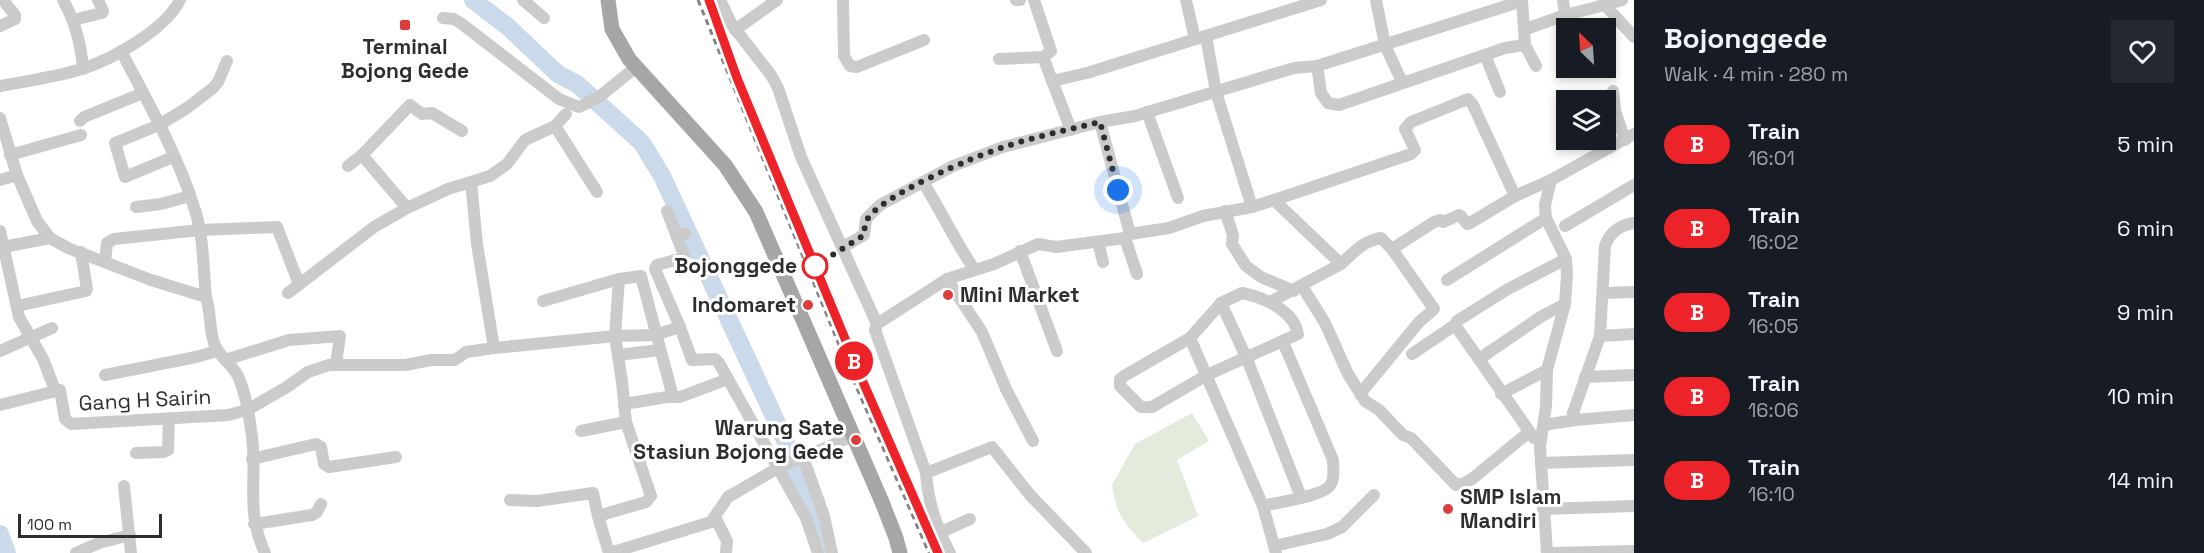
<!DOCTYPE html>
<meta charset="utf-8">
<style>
body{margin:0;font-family:"Space Grotesk",sans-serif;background:#242831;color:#f1f3f6;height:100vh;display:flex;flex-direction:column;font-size:22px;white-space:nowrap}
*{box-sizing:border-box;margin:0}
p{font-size:20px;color:#9ea1a6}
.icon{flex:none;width:33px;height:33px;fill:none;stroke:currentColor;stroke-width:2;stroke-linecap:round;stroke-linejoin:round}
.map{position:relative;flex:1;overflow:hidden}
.details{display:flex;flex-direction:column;background:#171b24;width:570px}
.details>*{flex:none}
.badge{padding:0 12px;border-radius:20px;font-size:21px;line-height:39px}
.needle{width:39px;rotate:335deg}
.buttons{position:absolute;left:1556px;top:18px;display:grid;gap:12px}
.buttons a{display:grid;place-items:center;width:60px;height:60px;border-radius:0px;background:#171b24;box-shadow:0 3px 9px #0003;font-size:30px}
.scale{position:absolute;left:18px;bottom:15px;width:144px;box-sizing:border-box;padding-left:6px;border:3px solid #2e2e2e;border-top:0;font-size:16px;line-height:21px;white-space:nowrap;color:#2e2e2e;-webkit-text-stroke:4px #fff;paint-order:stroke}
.you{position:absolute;width:30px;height:30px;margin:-15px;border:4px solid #fff;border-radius:50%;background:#1a73e8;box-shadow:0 0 0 9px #1a73e833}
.map>.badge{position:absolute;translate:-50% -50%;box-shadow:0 0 0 3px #fff}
.round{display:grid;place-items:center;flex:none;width:63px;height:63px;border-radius:0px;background:#242831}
.head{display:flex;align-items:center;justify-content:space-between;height:102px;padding:0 30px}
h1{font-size:28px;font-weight:600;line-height:45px}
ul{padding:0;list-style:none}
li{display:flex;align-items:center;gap:18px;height:84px;padding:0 30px}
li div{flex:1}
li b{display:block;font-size:22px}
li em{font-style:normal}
li .badge{min-width:66px;font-weight:700;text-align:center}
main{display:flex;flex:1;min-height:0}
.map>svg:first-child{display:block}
.green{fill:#e3ebdd}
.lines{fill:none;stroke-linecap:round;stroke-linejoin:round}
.river{stroke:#cadaea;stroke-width:18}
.minor{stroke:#cbcbcb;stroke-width:12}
.major{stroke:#a6a6a6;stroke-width:15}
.rail{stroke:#838383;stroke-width:3;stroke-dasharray:6 4.5;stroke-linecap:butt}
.line-casing{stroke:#fff;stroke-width:14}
.line{stroke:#ec2329;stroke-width:9}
.walk{stroke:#2e2e2e;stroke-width:6;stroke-dasharray:0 10.8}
.poi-dot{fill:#dc3d3a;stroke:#fff;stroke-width:2}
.stop-dot{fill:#fff;stroke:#ec2329;stroke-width:3}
.labels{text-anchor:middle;stroke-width:6;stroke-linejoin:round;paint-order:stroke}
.poi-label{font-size:21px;font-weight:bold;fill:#2e2e2e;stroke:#fff;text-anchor:start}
.stop-label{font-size:21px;font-weight:bold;fill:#2e2e2e;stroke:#fff;text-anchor:end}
.street-label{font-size:21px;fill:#2e2e2e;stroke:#fff}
</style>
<main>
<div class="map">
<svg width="1634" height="553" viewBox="0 0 1634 553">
<rect width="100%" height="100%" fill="#fff"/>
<!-- green -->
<path class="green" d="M1192,413L1209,441L1177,460L1198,516L1143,543C1122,521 1117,515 1112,485L1135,444Z"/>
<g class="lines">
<!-- river -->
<g class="river">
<polyline points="473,0 507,26 558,74 577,84 642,143 662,176 785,440 797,477 825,537 827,548"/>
<polyline points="0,534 7,553"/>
</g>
<!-- minor -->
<g class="minor">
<path d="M63,0C75,21 81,44 83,69"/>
<polyline points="523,0 544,18"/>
<polyline points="720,0 732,25 771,75 778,88 801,157 877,324"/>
<polyline points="843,0 844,56 850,66 857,67 924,40"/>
<polyline points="1016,0 1020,0"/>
<polyline points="1186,0 1195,39"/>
<polyline points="1376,0 1385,45 1402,82"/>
<polyline points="1522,0 1525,45 1536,66"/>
<polyline points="1563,0 1565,15"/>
<polyline points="1604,1 1605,5 1622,0"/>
<polyline points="443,18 454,19 462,24 559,99 579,107 599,97 636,67"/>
<polyline points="73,20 102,13 103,11 98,0"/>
<polyline points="0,26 15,19 15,15 6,4 5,0"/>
<polyline points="1526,29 1565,15 1605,5 1634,37"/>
<polyline points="735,30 777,0"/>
<polyline points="1206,36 1216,92 1252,207"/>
<path d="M121,51C148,102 178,155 195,210C204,238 203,269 206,297"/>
<polyline points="1485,55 1500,92"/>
<polyline points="1043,57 1071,130"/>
<polyline points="999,59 1043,57 1051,51 1034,0"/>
<polyline points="1317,66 1321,93 1328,103 1339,105 1505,48 1525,45"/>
<polyline points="1052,81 1087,73 1321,0"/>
<path d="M0,86C27,81 56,77 82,69C113,59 166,29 180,0"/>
<polyline points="1613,91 1615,111 1625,140"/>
<polyline points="1147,112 1178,198"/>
<path d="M0,118L17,175L37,221L50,238L68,248L151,280L206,297C211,312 209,328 214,343C218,356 232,364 238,376C245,392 249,413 251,430C259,475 244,508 265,553"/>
<polyline points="80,121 84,117 143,93"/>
<polyline points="1100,122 1130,234"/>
<polyline points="555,126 597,192"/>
<polyline points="10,155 81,135"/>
<polyline points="173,157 125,177 115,143 159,125 187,108 213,88 218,82 227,61"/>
<polyline points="348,166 362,155"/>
<polyline points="0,180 17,175"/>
<polyline points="471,182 477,244 494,348 615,336 655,335 680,327 692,360 715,359 719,363 806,518 818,553"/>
<path d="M923,182C941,211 955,241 974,269"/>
<polyline points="136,207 161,204 190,196"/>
<polyline points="407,208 362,155 410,105 422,114 432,113 462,131"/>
<polyline points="667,211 677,237 685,233"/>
<polyline points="1225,211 1233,235 1232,244 1246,266 1261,277 1294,291"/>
<polyline points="1546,218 1566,259 1567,275 1565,304 1547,370 1546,406 1540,447 1547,553"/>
<polyline points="1565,226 1634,185"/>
<polyline points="0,231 19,317 43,359 55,390"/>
<polyline points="677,237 684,255 683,258 657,265 655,269 680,327"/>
<polyline points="1125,238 1137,274"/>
<polyline points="1098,242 1103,262"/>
<polyline points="3,247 50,238"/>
<polyline points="843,247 864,235 866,219 880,205 953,166 1003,147 1100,122 1135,116 1294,68 1317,66 1522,1"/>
<polyline points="1392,249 1434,222 1440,220 1443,222 1459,215 1461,216 1467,224 1470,223 1515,196"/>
<polyline points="1020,251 1057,351"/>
<polyline points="105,262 107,243 114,239 200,230 277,227 299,284"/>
<path d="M1341,264C1354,252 1363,241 1381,238L1392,249L1434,309L1419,322L1360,394"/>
<polyline points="947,279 982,332 1006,389 1033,441"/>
<polyline points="1447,280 1546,218 1545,205 1551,180 1634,134"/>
<polyline points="1302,286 1325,323 1348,374 1365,401 1379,410 1403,435 1411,438 1456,485 1462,484 1472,479 1529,432"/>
<polyline points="288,293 374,227 407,208 448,189 490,176 507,164 525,140 555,126 566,114"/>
<path d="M1242,293C1264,297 1294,311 1298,334L1207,375L1152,407H1141L1120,386V379L1124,376L1190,338L1221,303Z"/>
<polyline points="1604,293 1634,292"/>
<polyline points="543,301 619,279"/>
<polyline points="1270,302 1341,264 1274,200"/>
<polyline points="1221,303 1247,359 1301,497"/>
<polyline points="17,306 86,291 87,289 81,252"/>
<polyline points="1600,336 1634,334"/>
<polyline points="1190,338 1263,506 1276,553"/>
<polyline points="0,351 52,328"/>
<polyline points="1412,354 1455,325"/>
<polyline points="618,355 660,350"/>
<polyline points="1479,359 1542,316 1565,304"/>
<polyline points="225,360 289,340 340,336 336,364"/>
<polyline points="105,375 196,357 217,351"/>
<polyline points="1585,377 1634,375"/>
<polyline points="1501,394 1547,370"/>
<polyline points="624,404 667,397 680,397 728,379"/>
<polyline points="0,405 60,390 65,419 71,424 228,415 247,410 287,387 308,372 329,365 405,365 431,360 455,360 466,352 494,348"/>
<path d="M1576,420L1573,413L1600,336L1605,246C1610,232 1620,225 1634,223"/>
<polyline points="1543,425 1576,420 1634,415"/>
<polyline points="581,431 626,422"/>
<polyline points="1534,438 1455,325 1457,321 1508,289 1566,259"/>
<polyline points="136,453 164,452 168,450 169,419"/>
<polyline points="803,457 824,516 832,553"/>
<polyline points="252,459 316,444 321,447 324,464 329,467 396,457"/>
<polyline points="1541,463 1634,460"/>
<polyline points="926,473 992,447 1030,495 1086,553"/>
<polyline points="124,486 131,553"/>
<polyline points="510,500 537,501 593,493 598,516"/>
<path d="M1263,506C1277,502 1326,496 1331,484C1335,477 1333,468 1333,460L1283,342"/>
<polyline points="1543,509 1634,506"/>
<polyline points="715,517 727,541 726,553"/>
<polyline points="254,524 312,515 317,512 321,504"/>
<polyline points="939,533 970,519"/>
<polyline points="1274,546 1327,534 1342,527 1374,495"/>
<polyline points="76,553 99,543 130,535"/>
<polyline points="609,553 598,516 646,502 651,496 626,422 622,382 615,336 619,279 641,276 673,397"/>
<polyline points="610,553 711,522 728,497 778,468 853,436"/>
<path d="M950,553C936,527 928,502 926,473L875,330L877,324L947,279L994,264L1038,244L1056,247L1125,238L1130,234L1169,228L1203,216L1252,207L1274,200L1411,154L1415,150L1405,129L1411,122L1468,99L1473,105L1515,196L1551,180"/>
<polyline points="1553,553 1634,551"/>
</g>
<!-- major -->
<polyline class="major" points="608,0 612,29 629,59 725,165 756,212 882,502 896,538 900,553"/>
<!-- rail -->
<g class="rail">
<polyline points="698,0 855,384 929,553"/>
<polyline points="709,0 719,28"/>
<polyline points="929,532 938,553"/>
</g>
</g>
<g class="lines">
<defs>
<polyline id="line" points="709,0 737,78 863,382 938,553"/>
</defs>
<!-- line casing -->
<use href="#line" class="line-casing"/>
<!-- line -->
<use href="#line" class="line"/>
<!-- walk -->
<path class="walk" d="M815,266L864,235C865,231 864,226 866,222C874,198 976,156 1001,148C1033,137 1067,130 1100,122L1118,190"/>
</g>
<!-- markers -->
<g class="poi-dot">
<rect x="399" y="19" width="12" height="12" rx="3"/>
<circle cx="948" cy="295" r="6"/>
<circle cx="808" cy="305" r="6"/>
<circle cx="856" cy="440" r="6"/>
<circle cx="1448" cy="509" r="6"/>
</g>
<circle class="stop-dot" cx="815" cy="266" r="12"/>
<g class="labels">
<!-- poi labels -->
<g class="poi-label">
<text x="405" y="54" text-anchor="middle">Terminal<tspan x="405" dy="24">Bojong Gede</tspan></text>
<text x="960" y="302">Mini Market</text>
<text x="796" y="312" text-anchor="end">Indomaret</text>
<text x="844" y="435" text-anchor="end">Warung Sate<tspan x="844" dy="24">Stasiun Bojong Gede</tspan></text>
<text x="1460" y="504">SMP Islam<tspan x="1460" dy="24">Mandiri</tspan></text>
</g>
<!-- stop labels -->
<g class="stop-label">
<text x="797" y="273">Bojonggede</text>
</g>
<!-- street labels -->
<g class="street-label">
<text transform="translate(145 400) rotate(-3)" y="7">Gang H Sairin</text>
</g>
</g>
</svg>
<div class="buttons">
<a><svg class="needle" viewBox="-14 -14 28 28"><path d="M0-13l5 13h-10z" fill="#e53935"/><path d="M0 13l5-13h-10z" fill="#9ea1a6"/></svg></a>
<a><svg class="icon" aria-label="layers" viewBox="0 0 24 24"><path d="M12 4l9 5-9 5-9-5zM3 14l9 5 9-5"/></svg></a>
</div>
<div class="scale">100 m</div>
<div class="you" style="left:1118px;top:190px"></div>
<b class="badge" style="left:854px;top:361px;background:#ec2329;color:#fff">B</b>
</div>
<section class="details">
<div class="head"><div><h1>Bojonggede</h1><p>Walk · 4 min · 280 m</p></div><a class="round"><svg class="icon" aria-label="heart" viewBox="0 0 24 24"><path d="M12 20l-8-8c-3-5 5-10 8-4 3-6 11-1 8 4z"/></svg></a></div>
<ul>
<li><span class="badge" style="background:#ec2329;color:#fff">B</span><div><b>Train</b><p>16:01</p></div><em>5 min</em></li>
<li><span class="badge" style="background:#ec2329;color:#fff">B</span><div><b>Train</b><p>16:02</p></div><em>6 min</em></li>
<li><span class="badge" style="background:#ec2329;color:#fff">B</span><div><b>Train</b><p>16:05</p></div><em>9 min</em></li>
<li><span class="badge" style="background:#ec2329;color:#fff">B</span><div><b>Train</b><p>16:06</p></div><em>10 min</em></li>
<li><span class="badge" style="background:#ec2329;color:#fff">B</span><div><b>Train</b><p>16:10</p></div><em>14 min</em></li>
</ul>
</section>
</main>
